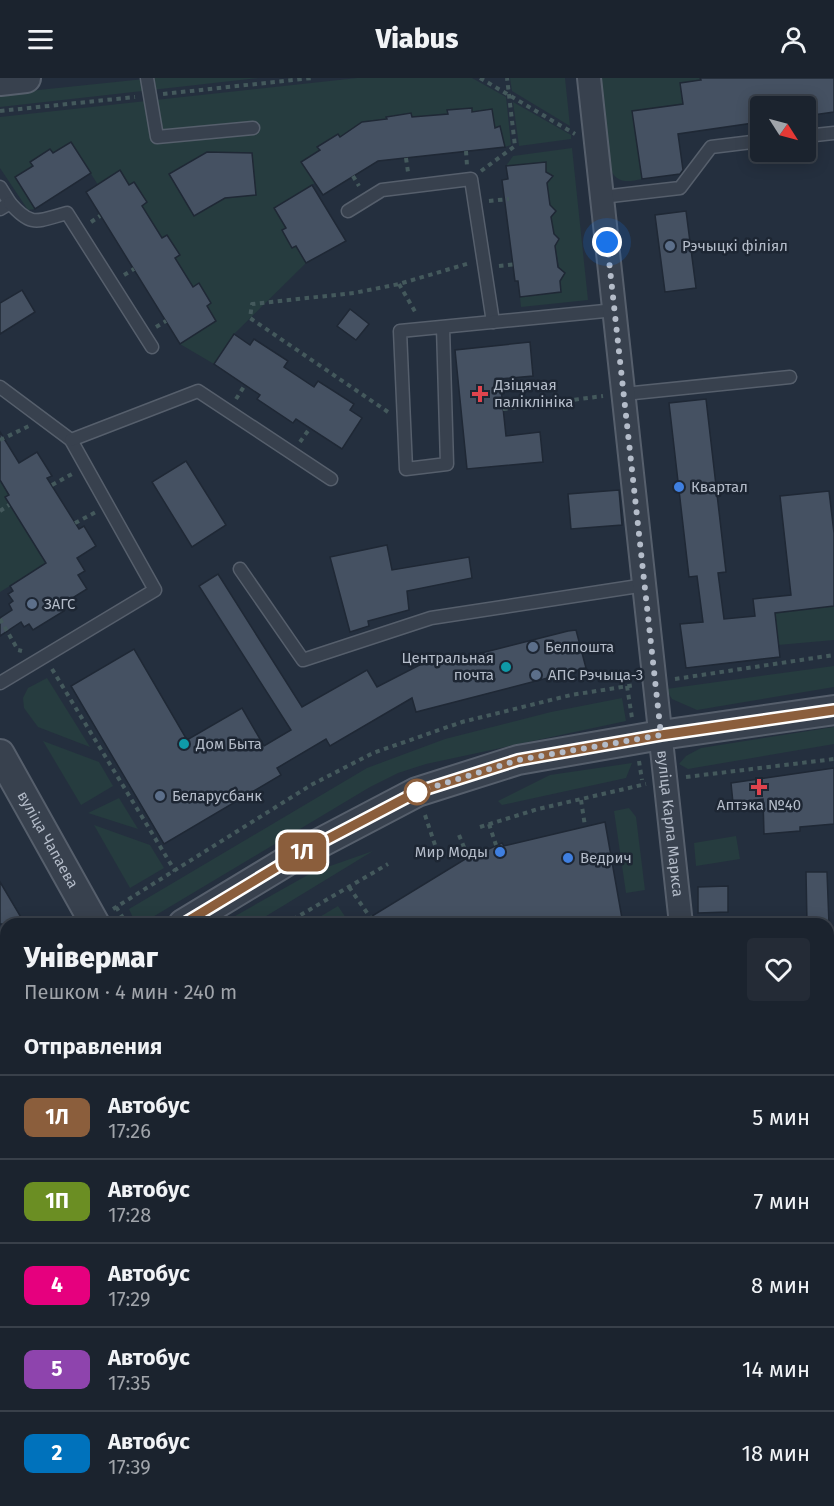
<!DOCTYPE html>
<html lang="ru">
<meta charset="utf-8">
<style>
body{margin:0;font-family:"Fira Sans",sans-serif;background:#242b36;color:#f1f3f6;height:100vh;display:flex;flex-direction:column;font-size:22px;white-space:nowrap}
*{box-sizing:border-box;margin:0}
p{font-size:20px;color:#a0a4aa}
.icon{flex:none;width:33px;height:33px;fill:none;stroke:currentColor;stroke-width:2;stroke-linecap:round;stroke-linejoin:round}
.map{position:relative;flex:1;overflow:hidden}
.drawer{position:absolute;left:0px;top:840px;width:834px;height:588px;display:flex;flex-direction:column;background:#1b232e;border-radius:18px 18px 0 0;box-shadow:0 3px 15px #0003,0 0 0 2px #39404a}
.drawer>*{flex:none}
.badge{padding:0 12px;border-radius:9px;font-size:21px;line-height:39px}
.needle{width:39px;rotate:126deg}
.fabs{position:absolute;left:750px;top:18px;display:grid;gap:12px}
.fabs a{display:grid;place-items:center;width:66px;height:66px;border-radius:6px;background:#1b232e;box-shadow:0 3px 15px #0003,0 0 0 2px #39404a;font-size:30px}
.you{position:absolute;width:30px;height:30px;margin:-15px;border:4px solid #fff;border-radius:50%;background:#1a73e8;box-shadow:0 0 0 9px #1a73e833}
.map>.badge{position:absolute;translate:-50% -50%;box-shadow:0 0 0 3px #fff}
h2{padding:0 24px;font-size:22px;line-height:54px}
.round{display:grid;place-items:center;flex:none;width:63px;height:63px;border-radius:6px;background:#242b36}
.head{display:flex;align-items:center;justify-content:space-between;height:102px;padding:0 24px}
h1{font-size:28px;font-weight:800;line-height:45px}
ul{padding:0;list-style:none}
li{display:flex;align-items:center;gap:18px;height:84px;padding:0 24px;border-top:2px solid #39404a}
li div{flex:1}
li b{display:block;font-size:22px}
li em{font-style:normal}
li .badge{min-width:66px;font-weight:700;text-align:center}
header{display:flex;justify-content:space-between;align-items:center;height:78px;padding:0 24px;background:#1b232e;font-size:27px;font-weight:800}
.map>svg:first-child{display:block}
.green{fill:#263c3f}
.building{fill:#455162;stroke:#1f2835;stroke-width:1.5}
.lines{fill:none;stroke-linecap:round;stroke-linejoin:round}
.service-casing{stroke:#565f6c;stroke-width:15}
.pedestrian-casing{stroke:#565f6c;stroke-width:20}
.minor-casing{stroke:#565f6c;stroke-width:26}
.tertiary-casing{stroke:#565f6c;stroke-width:32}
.path{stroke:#44595c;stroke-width:4;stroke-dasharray:4.5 4.5;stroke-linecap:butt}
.service{stroke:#38414e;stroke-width:12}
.pedestrian{stroke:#38414e;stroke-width:16}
.minor{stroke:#38414e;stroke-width:22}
.tertiary{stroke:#38414e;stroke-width:28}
.line-casing{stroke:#fff;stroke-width:14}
.line{stroke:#8b5e3c;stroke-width:9}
.walk{stroke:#b4bcc9;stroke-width:6;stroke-dasharray:0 10.8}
.service-dot{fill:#5c6f8a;stroke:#1d2633;stroke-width:2}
.health-dot{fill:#e0444e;stroke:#1d2633;stroke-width:2}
.shop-dot{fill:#3f7fe0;stroke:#1d2633;stroke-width:2}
.culture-dot{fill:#0f9aa8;stroke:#1d2633;stroke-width:2}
.stop-dot{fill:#fff;stroke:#8b5e3c;stroke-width:3}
.labels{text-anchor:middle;stroke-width:5;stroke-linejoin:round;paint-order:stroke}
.poi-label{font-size:15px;fill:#b4bcc9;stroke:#1d2633;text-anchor:start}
.street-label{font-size:15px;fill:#b4bcc9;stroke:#1d2633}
</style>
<header><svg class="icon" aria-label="menu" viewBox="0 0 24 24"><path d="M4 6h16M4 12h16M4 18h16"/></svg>Viabus<svg class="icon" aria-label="person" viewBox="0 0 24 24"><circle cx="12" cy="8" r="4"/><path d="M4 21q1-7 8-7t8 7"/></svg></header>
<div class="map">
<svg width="834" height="1428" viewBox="0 0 834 1428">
<rect width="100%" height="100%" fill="#242f3e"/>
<!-- green -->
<g class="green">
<polygon points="154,0 259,0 0,29 0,16"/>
<polygon points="357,0 472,0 506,19 511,67 505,69 500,48 495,50 472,34 472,30 448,32 448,36 412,39 410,36 387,39 387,41 362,44 340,59 338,56 318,69 320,72 301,84 315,105 275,130 286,150 282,153 292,170 296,168 306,185 234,256 214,286 180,266 216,243 207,228 211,225 199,206 193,209 175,180 180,177 167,157 162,160 142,128 147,124 135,104 129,107 120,93 98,107 71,64 53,75 50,72 30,84 33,88 15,99 35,131 28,132 0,90 0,39"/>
<polygon points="510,0 565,0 570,48 512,13"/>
<path d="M599,0H700L701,2L680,5L683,26L633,33L642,101C628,104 616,106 610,90Z"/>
<polygon points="513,24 571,57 571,61 519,68"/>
<polygon points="572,70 588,222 521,229 520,219 561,214 560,203 565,195 559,189 555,168 559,161 554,156 551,139 556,133 550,127 547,105 553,98 546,94 546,84 506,88 513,78"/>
<polygon points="0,402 9,417 5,420 41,478 50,483 0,514"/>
<polygon points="834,528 834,562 778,567 775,535"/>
<polygon points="834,588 834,609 697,632 672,621 666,611"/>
<polygon points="47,600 90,669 38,649 24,630 23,620 28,610"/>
<polygon points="622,620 626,643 426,686 398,695 370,709 141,846 136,846 129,831 367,690 445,661 551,634"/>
<polygon points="834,649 834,666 688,691 679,686 686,678 701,670"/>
<polygon points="43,663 99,684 113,708 81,727"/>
<polygon points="632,685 626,700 502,727 498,723 550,697"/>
<polygon points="119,720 138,751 88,735"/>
<polygon points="629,730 636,739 645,812 626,815 614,733"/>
<polygon points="94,747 150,767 164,790 130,810"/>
<polygon points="736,758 740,781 696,788 694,765"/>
<polygon points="373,773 253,846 221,846 313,794"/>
<polygon points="338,828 350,846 308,846"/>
<polygon points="6,1019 6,1152 0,1141 0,1023"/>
<polygon points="834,1265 834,1399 828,1402 828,1289"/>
<rect x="0" y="1313" width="6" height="107"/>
<polygon points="384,1422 792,1422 783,1428 386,1428"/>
</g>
<!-- building -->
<g class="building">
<polygon points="700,0 834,0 834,34 806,38 806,28 760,28 760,44 678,56 683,92 680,96 642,101 632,33 683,26 680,5 701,2"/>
<polygon points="472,30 472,34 492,31 495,50 500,48 505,69 378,83 323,117 301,84 320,72 317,69 338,56 340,59 362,44 387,41 386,39 411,35 412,39 448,36 447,32"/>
<polygon points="71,64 91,95 35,131 15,99 33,88 30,84 50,71 53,75"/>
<polygon points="207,74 252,75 256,117 225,120 194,138 169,96"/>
<polygon points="546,84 546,94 553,98 547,105 550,127 556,133 551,139 554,156 559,161 555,168 558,189 565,195 560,203 561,214 520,219 518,203 515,203 502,102 508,101 506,88"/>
<polygon points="120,92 129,107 134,104 147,124 142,128 162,160 167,157 180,177 175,180 193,209 199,205 211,225 207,228 216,243 180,266 86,114"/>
<polygon points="312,107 346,163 306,185 296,168 292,170 282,152 286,150 274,130"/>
<polygon points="686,133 696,210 665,214 655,137"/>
<polygon points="22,212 35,234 0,256 0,225"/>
<polygon points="350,231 369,246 356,262 337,248"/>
<polygon points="234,256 250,267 254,261 288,283 284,289 314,309 318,303 354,326 350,332 362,340 342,371 296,341 293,345 257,321 260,317 214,286"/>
<polygon points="530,264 533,298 500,301 506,358 540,354 543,384 467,391 455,272"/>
<polygon points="706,321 726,494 718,495 724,541 755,538 753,521 791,517 780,418 829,413 834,455 834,528 775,535 780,579 686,590 680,546 703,544 697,498 689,499 669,325"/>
<polygon points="0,354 19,385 37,374 52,398 47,400 79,451 84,448 96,468 77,480 85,493 78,497 87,511 61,527 64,533 33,552 29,546 24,549 21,544 0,558 0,540 12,532 9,526 13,523 8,516 13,513 10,508 46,485 5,419 9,417 0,402"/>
<polygon points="186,383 226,447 192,469 152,404"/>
<polygon points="619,412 622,447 571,451 568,416"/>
<polygon points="387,467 392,492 469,479 472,500 407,513 409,532 368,543 369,548 350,554 330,479"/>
<polygon points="218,496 302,629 367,592 377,609 439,577 442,585 568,553 576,552 586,590 416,634 412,620 330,668 326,661 277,690 281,697 164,766 71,608 134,571 187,662 242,630 264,668 291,652 199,508"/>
<polygon points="834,690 834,746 800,749 800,753 764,756 763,721 733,725 731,705"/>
<polygon points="605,744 623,846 359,846 480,772 482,774 502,765 504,768"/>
<polygon points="806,794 827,794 829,846 807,846"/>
<polygon points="0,804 25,846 0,846"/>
<polygon points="728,808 728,834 698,835 698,809"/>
</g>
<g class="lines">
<defs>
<g id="service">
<polyline points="147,0 157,59 253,50"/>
<polyline points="806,58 834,55"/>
<polyline points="0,109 10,125 0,131"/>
<polyline points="602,119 680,110 711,69 760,63"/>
<path d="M10,125C32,150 37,143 67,135L152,269"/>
<polyline points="348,133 382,112 471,101 493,244"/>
<polyline points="443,249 447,386 406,391 400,253 615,232"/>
<polyline points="0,309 71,362 155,512 0,605"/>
<polyline points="624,316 790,299"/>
<polyline points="71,362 198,313 331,401"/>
<polyline points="240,491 303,582 431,540 645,507"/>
<polyline points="350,1422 359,1428"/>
</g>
<g id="pedestrian">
<polyline points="828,1416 834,1413"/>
<polyline points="807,1428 818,1422"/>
</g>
<g id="minor">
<path id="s1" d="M589,0L681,846"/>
<polyline points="828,1243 834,1241"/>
</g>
<g id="tertiary">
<polyline points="0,3 26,0"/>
<path id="s2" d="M0,676L95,846"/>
<polyline points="183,846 297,777 417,714 518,682 661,657 834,632"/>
<polyline points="0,957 6,953"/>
<polyline points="301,1428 306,1422"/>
</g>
</defs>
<!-- service casing -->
<use href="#service" class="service-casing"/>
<!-- pedestrian casing -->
<use href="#pedestrian" class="pedestrian-casing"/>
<!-- minor casing -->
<use href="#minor" class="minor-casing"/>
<!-- tertiary casing -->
<use href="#tertiary" class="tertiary-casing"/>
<!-- path -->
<g class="path">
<polyline points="480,0 575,56"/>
<polyline points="163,16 312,0"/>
<polyline points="0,33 135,19"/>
<polyline points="466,73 467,88"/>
<polyline points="406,80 408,94"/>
<polyline points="481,93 515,68 507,0"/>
<polyline points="353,98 359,108"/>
<polyline points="489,123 509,121"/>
<polyline points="91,144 100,138"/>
<polyline points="499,188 516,186"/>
<polyline points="124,197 134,191"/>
<polyline points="399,206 417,237"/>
<polyline points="156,249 166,243"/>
<polyline points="236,321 245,307"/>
<polyline points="503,331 603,318"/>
<polyline points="388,334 250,240 252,226 354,215 399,206 470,185"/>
<polyline points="0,362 29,348"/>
<polyline points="300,364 310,350"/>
<polyline points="52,407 72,396"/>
<polyline points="0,433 9,427"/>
<polyline points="75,445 96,434"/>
<polyline points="0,541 18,572 22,573"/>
<polyline points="52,591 175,793"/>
<polyline points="675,601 834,577"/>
<polyline points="627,608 632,640"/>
<polyline points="639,683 642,702"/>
<polyline points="686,699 834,681"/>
<polyline points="581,722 585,748"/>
<polyline points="425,737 435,767"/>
<polyline points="489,746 496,767"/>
<polyline points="480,749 538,731 646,706"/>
<polyline points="459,757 468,779"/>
<polyline points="349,809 370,839"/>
<polyline points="116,829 127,846"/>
<polyline points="113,831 311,707 373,675 462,644 571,617 635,607"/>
<polyline points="285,846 388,786"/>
<polyline points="0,908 6,904"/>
<polyline points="0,1011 6,1008"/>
<polyline points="0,1159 6,1169"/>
<polyline points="0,1177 6,1175"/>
<polyline points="0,1289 6,1291"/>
<polyline points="140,1422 144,1428"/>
<polyline points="254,1422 256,1428"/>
<polyline points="0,1424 137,1422"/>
</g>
<!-- service -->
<use href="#service" class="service"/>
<!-- pedestrian -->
<use href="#pedestrian" class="pedestrian"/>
<!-- minor -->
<use href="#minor" class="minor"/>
<!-- tertiary -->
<use href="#tertiary" class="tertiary"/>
</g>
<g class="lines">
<defs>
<polyline id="line" points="183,846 297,777 417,714 518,682 661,657 834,632"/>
</defs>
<!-- line casing -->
<use href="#line" class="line-casing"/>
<!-- line -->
<use href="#line" class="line"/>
<!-- walk -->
<polyline class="walk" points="417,714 518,682 661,657 607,164"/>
</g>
<!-- markers -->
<g class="service-dot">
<circle cx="670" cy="168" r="6"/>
<circle cx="32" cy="526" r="6"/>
<circle cx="533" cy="569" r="6"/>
<circle cx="536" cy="597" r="6"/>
<circle cx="160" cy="718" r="6"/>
</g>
<g class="health-dot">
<path d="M477 307h6v6h6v6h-6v6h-6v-6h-6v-6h6z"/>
<path d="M756 700h6v6h6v6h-6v6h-6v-6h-6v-6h6z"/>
</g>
<g class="shop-dot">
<circle cx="679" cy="409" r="6"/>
<circle cx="500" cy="774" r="6"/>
<circle cx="568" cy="780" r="6"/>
</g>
<g class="culture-dot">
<circle cx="506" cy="589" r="6"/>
<circle cx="184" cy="666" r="6"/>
</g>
<circle class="stop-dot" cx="417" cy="714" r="12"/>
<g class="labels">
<!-- poi labels -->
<g class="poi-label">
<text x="682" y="173">Рэчыцкі філіял</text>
<text x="494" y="312">Дзіцячая<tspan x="494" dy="17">паліклініка</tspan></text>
<text x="691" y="414">Квартал</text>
<text x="44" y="531">ЗАГС</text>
<text x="545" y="574">Белпошта</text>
<text x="494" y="585" text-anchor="end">Центральная<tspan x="494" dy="17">почта</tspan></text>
<text x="548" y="602">АПС Рэчыца-3</text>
<text x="196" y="671">Дом Быта</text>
<text x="172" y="723">Беларусбанк</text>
<text x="759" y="732" text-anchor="middle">Аптэка №40</text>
<text x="488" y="779" text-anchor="end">Мир Моды</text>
<text x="580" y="785">Ведрич</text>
</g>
<!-- street labels -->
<g class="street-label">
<text dy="5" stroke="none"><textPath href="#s1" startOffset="750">вуліца Карла Маркса</textPath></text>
<text dy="5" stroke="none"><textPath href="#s2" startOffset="98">вуліца Чапаева</textPath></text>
</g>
</g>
</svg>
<div class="fabs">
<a><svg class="needle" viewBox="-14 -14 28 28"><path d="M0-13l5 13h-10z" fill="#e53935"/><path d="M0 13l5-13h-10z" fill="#a0a4aa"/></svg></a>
</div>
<div class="you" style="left:607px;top:164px"></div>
<b class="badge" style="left:302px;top:774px;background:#8b5e3c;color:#fff">1Л</b>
<section class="drawer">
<div class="head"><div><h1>Універмаг</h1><p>Пешком · 4 мин · 240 m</p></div><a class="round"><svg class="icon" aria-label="heart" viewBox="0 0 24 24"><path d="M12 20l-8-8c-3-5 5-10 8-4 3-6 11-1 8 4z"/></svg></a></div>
<h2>Отправления</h2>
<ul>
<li><span class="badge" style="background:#8b5e3c;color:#fff">1Л</span><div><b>Автобус</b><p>17:26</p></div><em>5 мин</em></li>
<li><span class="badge" style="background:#6b8e23;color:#fff">1П</span><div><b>Автобус</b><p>17:28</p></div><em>7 мин</em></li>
<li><span class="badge" style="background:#e6007e;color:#fff">4</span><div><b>Автобус</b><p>17:29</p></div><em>8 мин</em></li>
<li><span class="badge" style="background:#8e44ad;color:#fff">5</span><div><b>Автобус</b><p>17:35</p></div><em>14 мин</em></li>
<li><span class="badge" style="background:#0072bc;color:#fff">2</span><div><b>Автобус</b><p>17:39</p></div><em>18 мин</em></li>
</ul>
</section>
</div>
